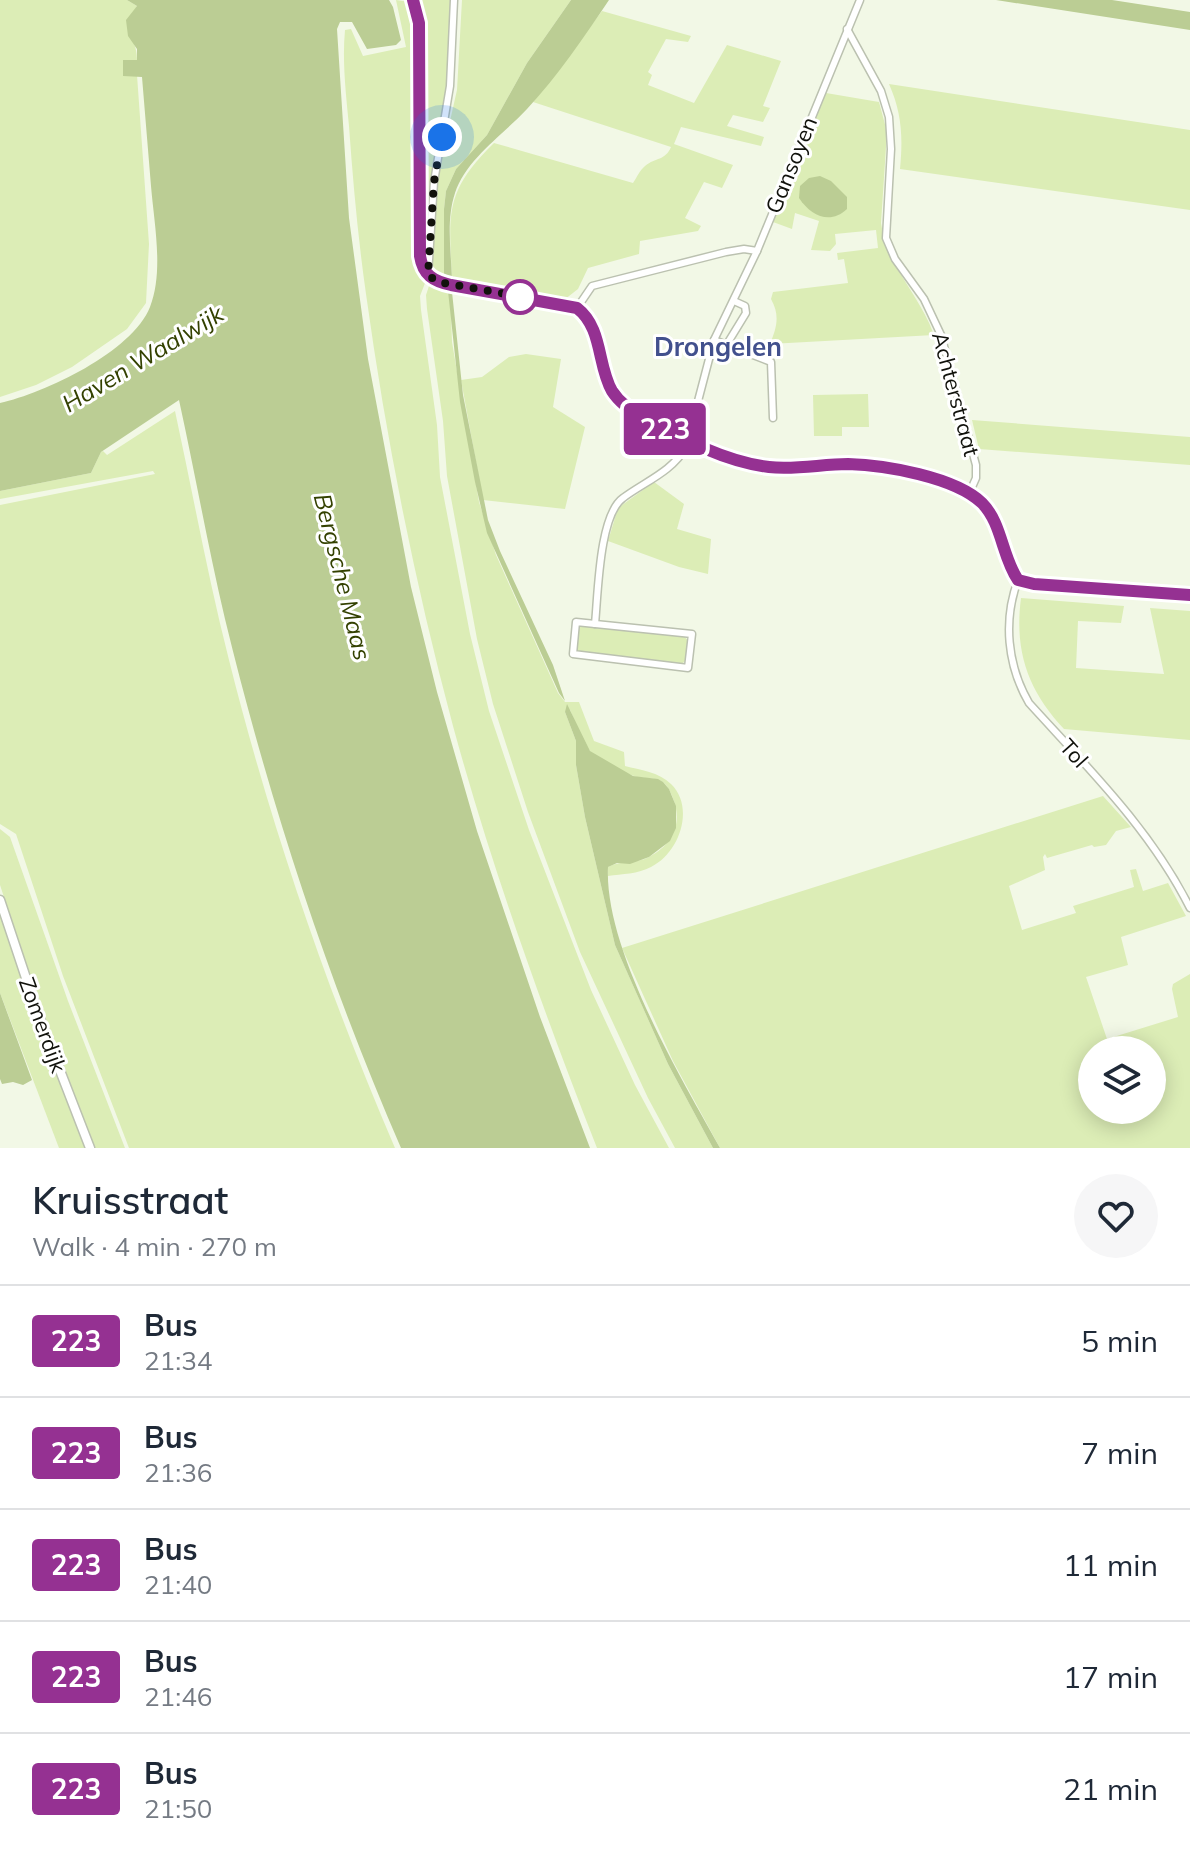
<!DOCTYPE html>
<meta charset="utf-8">
<style>
body{margin:0;font-family:Mulish,sans-serif;background:#f6f6f7;color:#1f2937;height:100vh;display:flex;flex-direction:column;font-size:30px;white-space:nowrap}
*{box-sizing:border-box;margin:0}
p{font-size:26px;color:#747a83}
.icon{flex:none;width:44px;height:44px;fill:none;stroke:currentColor;stroke-width:2;stroke-linecap:round;stroke-linejoin:round}
.map{position:relative;height:1148px;overflow:hidden}
.panel{display:flex;flex-direction:column;background:#fff;flex:1}
.panel>*{flex:none}
.badge{padding:0 16px;border-radius:6px;font-size:28px;line-height:52px}
.controls{position:absolute;left:1078px;top:1036px;display:grid;gap:16px}
.controls a{display:grid;place-items:center;width:88px;height:88px;border-radius:50%;background:#fff;box-shadow:0 4px 20px #0003;font-size:40px}
.you{position:absolute;width:40px;height:40px;margin:-20px;border:6px solid #fff;border-radius:50%;background:#1a73e8;box-shadow:0 0 0 12px #1a73e833}
.map>.badge{position:absolute;translate:-50% -50%;box-shadow:0 0 0 4px #fff}
.round{display:grid;place-items:center;flex:none;width:84px;height:84px;border-radius:42px;background:#f6f6f7}
.head{display:flex;align-items:center;justify-content:space-between;height:136px;padding:0 32px}
h1{font-size:38px;font-weight:600;line-height:60px}
ul{padding:0;list-style:none}
li{display:flex;align-items:center;gap:24px;height:112px;padding:0 32px;border-top:2px solid #e0e1e3}
li div{flex:1}
li b{display:block;font-size:30px}
li em{font-style:normal}
li .badge{min-width:88px;font-weight:700;text-align:center}
.map>svg:first-child{display:block}
.green{fill:#dcedb6;fill-rule:evenodd}
.water{fill:#bbcd94}
.lines{fill:none;stroke-linecap:round;stroke-linejoin:round}
.minor-casing{stroke:#bbc1b0;stroke-width:9}
.tertiary-casing{stroke:#bbc1b0;stroke-width:11}
.minor{stroke:#fff;stroke-width:6}
.tertiary{stroke:#fff;stroke-width:8}
.line-casing{stroke:#fff;stroke-width:18}
.line{stroke:#953192;stroke-width:12}
.walk{stroke:#11120c;stroke-width:8;stroke-dasharray:0 14.4}
.stop-dot{fill:#fff;stroke:#953192;stroke-width:4}
.labels{text-anchor:middle;stroke-width:6;stroke-linejoin:round;paint-order:stroke}
.street-label{font-size:22px;fill:#11120c;stroke:#fff}
.water-label{font-size:24px;font-style:italic;fill:#334100;stroke:#fff}
.quarter-label{font-size:26px;font-weight:bold;fill:#42508d;stroke:#fff}
</style>
<div class="map">
<svg width="1190" height="1148" viewBox="0 0 1190 1148">
<rect width="100%" height="100%" fill="#f2f8e6"/>
<!-- green -->
<g class="green">
<path d="M0,0H127L137,6C119,40 137,32 137,60H123V76L137,75L149,244L146,303L127,329L72,367L36,385L0,397Z"/>
<path d="M396,0L410,2L416,21L418,232L427,278L420,296L421,310L437,425L440,477L470,634L489,711L529,830L591,990L635,1085L669,1148H597C543,1010 492,869 453,726C415,584 386,439 366,294C358,238 353,182 349,126C346,95 342,61 345,30L351,29L363,56L406,47Z"/>
<polygon points="421,0 451,0 448,75 432,175 426,260"/>
<polygon points="462,0 571,0 527,63 487,135 456,169 446,191 444,209 444,278 434,273 432,266 438,174 457,90"/>
<path d="M602,11L691,36L688,42L666,39L648,72L652,75L648,85L694,103L727,45L781,61L763,106L770,108L763,122L733,115L727,126L764,137L761,146L681,127L674,144L733,165L722,188L704,182L685,218L701,226L698,231L640,241L639,254L588,268L578,289L564,300L452,279C449,212 444,192 494,143L633,183C637,177 640,170 645,166C656,157 665,161 671,147L533,102Z"/>
<path d="M889,84L1190,130V210L900,169C903,138 902,113 889,84Z"/>
<path d="M826,93L879,102L887,132L881,223C887,267 920,295 934,335L770,344C777,327 780,315 771,299L773,292L848,283L844,259L838,260L837,253L878,248L876,230L835,234L836,244L830,251L811,250L819,221L795,213L792,229L773,222Z"/>
<path d="M430,283L450,286L452,342L479,502L496,555L558,693L565,702H579L594,741L624,752L625,766C640,770 659,772 671,784C695,807 680,853 651,867C638,874 622,874 608,876V867C621,860 636,864 649,857C672,845 682,825 674,801C671,793 668,785 661,781C653,777 644,779 637,777C623,773 604,763 593,754C582,745 576,723 570,710L565,712L576,741V765L585,817L615,945L668,1064L713,1148H675L648,1098L580,952L528,812L493,704L477,639L447,476L443,421L427,309L426,295Z"/>
<polygon points="526,354 561,359 553,407 585,427 565,509 483,500 461,380 482,377 509,357"/>
<polygon points="868,394 869,427 842,427 842,436 814,436 813,395"/>
<path d="M175,411C193,494 208,578 229,660C271,827 327,990 395,1148H129L63,976L16,834L0,824V505L155,474L153,471L0,499V491L91,473L101,452L103,451L107,455Z"/>
<polygon points="972,420 1190,437 1190,465 979,449"/>
<polygon points="654,482 684,504 677,529 711,539 708,574 679,567 608,541 618,508"/>
<path d="M1021,598L1124,606L1121,623L1078,621L1076,668L1164,674L1150,608L1190,611V740L1064,729C1028,691 1014,651 1021,598Z"/>
<polygon points="580,625 684,636 689,642 687,660 681,664 578,652 576,647"/>
<path d="M1103,796L1131,827L1116,831L1106,845L1094,847L1092,845L1047,858L1045,854L1043,857L1045,870L1009,886L1022,930L1076,913L1073,906L1134,887L1130,870L1136,869L1143,891L1168,883L1186,916L1121,937L1128,965L1086,977L1107,1039L1178,1017L1172,989L1173,984L1190,974V1148H720L673,1061L622,948ZM1092,1050H1152V1110H1092Z"/>
<polygon points="0,829 10,837 68,1001 125,1148 95,1148 36,994 0,885"/>
<polygon points="0,911 86,1148 59,1148 0,993"/>
</g>
<!-- water -->
<g class="water">
<path d="M107,0H389L393,7L401,40L396,45L367,49L352,22H340L337,29L349,218L368,359L411,587L437,692L477,831L540,1017L590,1148H401C327,978 269,800 225,619C208,547 195,473 179,400L101,452L91,473L0,491V403C45,393 132,352 150,307C164,271 154,223 151,186C148,150 145,113 142,77L123,76V60H137V49L128,36L126,20L137,6L127,0Z"/>
<path d="M571,0H609C584,37 558,76 527,109C504,134 466,159 455,193C446,220 451,251 452,279L444,278V209L446,191L456,169L487,135L527,63Z"/>
<polygon points="996,0 1112,0 1190,12 1190,30"/>
<path d="M820,176L831,181L847,197V209C830,225 811,216 799,198L800,186L809,178Z"/>
<polygon points="448,291 452,292 463,395 488,520 500,551 553,665 565,701 559,693 487,533 475,482 460,402"/>
<path d="M567,704L590,751L633,776L658,779L663,782L669,789L676,806V828L670,841L649,857L630,864L617,863L608,867C604,949 680,1076 720,1148H713L668,1064L615,945L585,817L576,765V741L565,712Z"/>
<polygon points="0,993 32,1080 23,1085 13,1082 2,1084 0,1079"/>
</g>
<g class="lines">
<defs>
<g id="minor">
<polyline points="847,29 881,91 889,117 891,149 886,238 895,259 924,299 941,335 976,465 976,478 969,494"/>
<polyline points="428,275 434,182 450,86 454,0"/>
<polyline points="577,308 592,286 726,252 744,249 757,251"/>
<polyline points="714,340 771,362 773,418"/>
<polyline points="727,344 746,313 745,306 734,301"/>
<path d="M1018,580C1003,620 1007,665 1029,703C1088,768 1151,830 1190,908"/>
<polygon points="576,622 692,634 688,668 573,654"/>
<path d="M595,624C598,595 599,515 623,498C644,482 672,472 686,447L714,340L757,251L860,0"/>
</g>
<g id="tertiary">
<path d="M413,0L419,23L420,256C423,275 433,282 451,285L577,308C603,328 597,365 612,391C619,403 633,412 645,418C682,439 727,462 769,467C796,470 822,464 849,464C885,465 955,477 982,503C1002,523 1001,557 1018,580L1034,584L1190,595"/>
<polyline points="0,900 37,1011 90,1148"/>
</g>
</defs>
<!-- minor casing -->
<use href="#minor" class="minor-casing"/>
<!-- tertiary casing -->
<use href="#tertiary" class="tertiary-casing"/>
<!-- minor -->
<use href="#minor" class="minor"/>
<!-- tertiary -->
<use href="#tertiary" class="tertiary"/>
</g>
<g class="lines">
<defs>
<path id="line" d="M413,0L419,23L420,256C423,275 433,281 451,285L577,308C603,328 597,365 612,391C619,402 633,412 645,418C682,439 726,462 769,467C796,470 822,464 848,464C885,465 955,477 982,503C1002,523 1002,557 1018,580L1034,584L1190,595"/>
</defs>
<!-- line casing -->
<use href="#line" class="line-casing"/>
<!-- line -->
<use href="#line" class="line"/>
<!-- walk -->
<polyline class="walk" points="442,137 434,182 428,275 438,282 534,299 520,297"/>
</g>
<!-- markers -->
<circle class="stop-dot" cx="520" cy="297" r="16"/>
<g class="labels">
<!-- street labels -->
<g class="street-label">
<text transform="translate(791 165) rotate(-68)" y="8">Gansoyen</text>
<text transform="translate(956 394) rotate(75)" y="8">Achterstraat</text>
<text transform="translate(1074 753) rotate(48)" y="8">Tol</text>
<text transform="translate(43 1025) rotate(70)" y="8">Zomerdijk</text>
</g>
<!-- water labels -->
<g class="water-label">
<text transform="translate(143 359) rotate(-31)" y="8">Haven Waalwijk</text>
<text transform="translate(342 577) rotate(76)" y="8">Bergsche Maas</text>
</g>
<!-- quarter labels -->
<g class="quarter-label">
<text x="718" y="356">Drongelen</text>
</g>
</g>
</svg>
<div class="controls">
<a><svg class="icon" aria-label="layers" viewBox="0 0 24 24"><path d="M12 4l9 5-9 5-9-5zM3 14l9 5 9-5"/></svg></a>
</div>
<div class="you" style="left:442px;top:137px"></div>
<b class="badge" style="left:665px;top:429px;background:#953192;color:#fff">223</b>
</div>
<section class="panel">
<div class="head"><div><h1>Kruisstraat</h1><p>Walk · 4 min · 270 m</p></div><a class="round"><svg class="icon" aria-label="heart" viewBox="0 0 24 24"><path d="M12 20l-8-8c-3-5 5-10 8-4 3-6 11-1 8 4z"/></svg></a></div>
<ul>
<li><span class="badge" style="background:#953192;color:#fff">223</span><div><b>Bus</b><p>21:34</p></div><em>5 min</em></li>
<li><span class="badge" style="background:#953192;color:#fff">223</span><div><b>Bus</b><p>21:36</p></div><em>7 min</em></li>
<li><span class="badge" style="background:#953192;color:#fff">223</span><div><b>Bus</b><p>21:40</p></div><em>11 min</em></li>
<li><span class="badge" style="background:#953192;color:#fff">223</span><div><b>Bus</b><p>21:46</p></div><em>17 min</em></li>
<li><span class="badge" style="background:#953192;color:#fff">223</span><div><b>Bus</b><p>21:50</p></div><em>21 min</em></li>
</ul>
</section>
